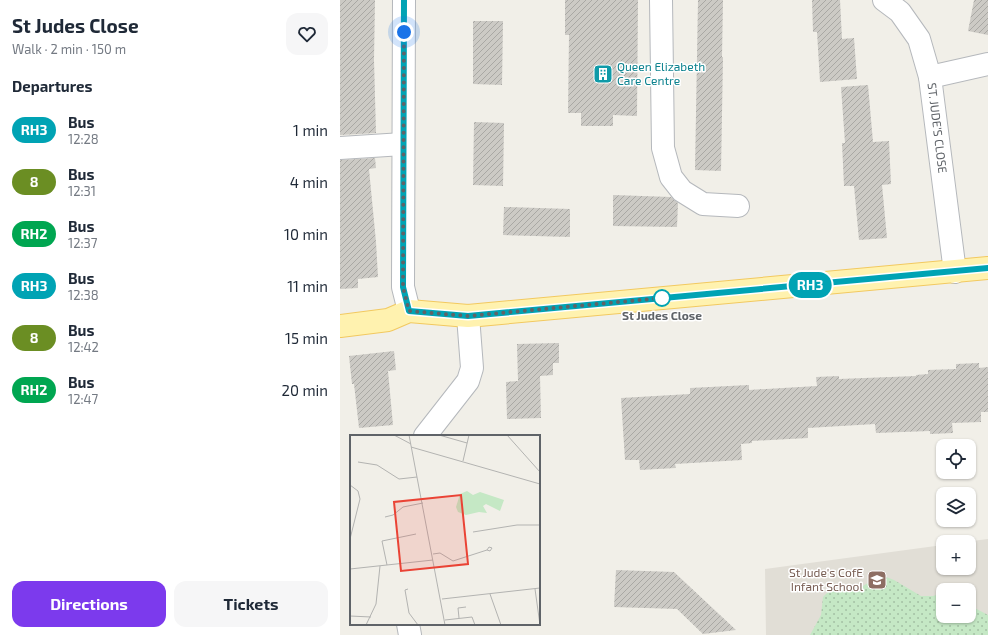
<!DOCTYPE html>
<meta charset="utf-8">
<style>
body{margin:0;font-family:"Exo 2",sans-serif;background:#f6f6f7;color:#1f2937;height:100vh;display:flex;flex-direction:column;font-size:15px;white-space:nowrap}
*{box-sizing:border-box;margin:0}
p{font-size:13px;color:#747a83}
.icon{flex:none;width:22px;height:22px;fill:none;stroke:currentColor;stroke-width:2;stroke-linecap:round;stroke-linejoin:round}
.map{position:relative;flex:1;overflow:hidden}
.panel{display:flex;flex-direction:column;background:#fff;width:340px}
.panel>*{flex:none}
.badge{padding:0 8px;border-radius:13px;font-size:14px;line-height:26px}
.tools{position:absolute;left:596px;top:439px;display:grid;gap:8px}
.tools a{display:grid;place-items:center;width:40px;height:40px;border-radius:8px;background:#fff;box-shadow:0 1px 3px #0004;font-size:20px}
.you{position:absolute;width:20px;height:20px;margin:-10px;border:3px solid #fff;border-radius:50%;background:#1a73e8;box-shadow:0 0 0 6px #1a73e833}
.map>.badge{position:absolute;translate:-50% -50%;box-shadow:0 0 0 2px #fff}
h2{padding:0 12px;font-size:15px;line-height:36px}
.round{display:grid;place-items:center;flex:none;width:42px;height:42px;border-radius:12px;background:#f6f6f7}
.overview{display:flex;align-items:center;justify-content:space-between;height:68px;padding:0 12px}
h1{font-size:19px;font-weight:700;line-height:30px}
.button{display:flex;gap:8px;margin-top:auto;padding:8px 12px}
.button a{flex:1;height:46px;border-radius:12px;background:#7c3aed;color:#fff;font-size:16px;font-weight:700;line-height:46px;text-align:center}
.button a+a{background:#f6f6f7;color:#1f2937}
ul{padding:0;list-style:none}
li{display:flex;align-items:center;gap:12px;height:52px;padding:0 12px}
li div{flex:1}
li b{display:block;font-size:15px}
li em{font-style:normal}
li .badge{min-width:44px;font-weight:700;text-align:center}
main{display:flex;flex:1;min-height:0}
.map>svg:first-child{display:block}
.education{fill:#e1ded6;fill-rule:evenodd}
.green{fill:url(#green-dots)}
.building{fill:url(#building-hatch)}
.lines{fill:none;stroke-linecap:round;stroke-linejoin:round}
.minor-casing{stroke:#b5b8bc;stroke-width:24}
.major-casing{stroke:#f2c960;stroke-width:24}
.minor{stroke:#fff;stroke-width:22}
.major{stroke:#fff2af;stroke-width:22}
.line-casing{stroke:#fff;stroke-width:9}
.line{stroke:#00a3b4;stroke-width:6}
.walk{stroke:#5f6368;stroke-width:4;stroke-dasharray:0 7.2}
.stop-dot{fill:#fff;stroke:#00a3b4;stroke-width:2}
.labels{text-anchor:middle;stroke-width:3;stroke-linejoin:round;paint-order:stroke}
.culture-label{font-size:12px;fill:#0d838f;stroke:#fff;text-anchor:start}
.street-label{font-size:12px;fill:#5f6368;stroke:#fff}
.stop-label{font-size:12px;font-weight:bold;fill:#5f6368;stroke:#fff}
.education-label{font-size:12px;fill:#785e54;stroke:#fff;text-anchor:end}
.inset-road{fill:none;stroke:#b3b3b1;stroke-width:1}
.view{fill:#ea4335;fill-opacity:0.15;stroke:#ea4335;stroke-width:2}
.inset-edge{fill:none;stroke:#5f6368;stroke-width:2}
</style>
<main>
<section class="panel">
<div class="overview"><div><h1>St Judes Close</h1><p>Walk · 2 min · 150 m</p></div><a class="round"><svg class="icon" aria-label="heart" viewBox="0 0 24 24"><path d="M12 20l-8-8c-3-5 5-10 8-4 3-6 11-1 8 4z"/></svg></a></div>
<h2>Departures</h2>
<ul>
<li><span class="badge" style="background:#00a3b4;color:#fff">RH3</span><div><b>Bus</b><p>12:28</p></div><em>1 min</em></li>
<li><span class="badge" style="background:#6b8e23;color:#fff">8</span><div><b>Bus</b><p>12:31</p></div><em>4 min</em></li>
<li><span class="badge" style="background:#00a651;color:#fff">RH2</span><div><b>Bus</b><p>12:37</p></div><em>10 min</em></li>
<li><span class="badge" style="background:#00a3b4;color:#fff">RH3</span><div><b>Bus</b><p>12:38</p></div><em>11 min</em></li>
<li><span class="badge" style="background:#6b8e23;color:#fff">8</span><div><b>Bus</b><p>12:42</p></div><em>15 min</em></li>
<li><span class="badge" style="background:#00a651;color:#fff">RH2</span><div><b>Bus</b><p>12:47</p></div><em>20 min</em></li>
</ul>
<div class="button"><a>Directions</a><a>Tickets</a></div>
</section>
<div class="map">
<svg width="648" height="635" viewBox="0 0 648 635">
<defs>
<pattern id="green-dots" width="8" height="8" patternUnits="userSpaceOnUse"><rect width="8" height="8" fill="#c5e8c5"/><path d="M2 2h.1M6 6h.1" fill="none" stroke="#a3c0a4" stroke-width="1.8" stroke-linecap="round"/></pattern>
<pattern id="building-hatch" width="6" height="6" patternUnits="userSpaceOnUse"><rect width="6" height="6" fill="#cccac5"/><path d="M-1 1l2-2M0 6l6-6M5 7l2-2" fill="none" stroke="#a9a8a4"/></pattern>
</defs>
<rect width="100%" height="100%" fill="#f1efe8"/>
<!-- education -->
<path class="education" d="M648,539V635H426L425,569L603,545V568H629V542H624ZM603,590H629V616H603Z"/>
<!-- green -->
<polygon class="green" points="541,575 554,580 581,596 593,596 603,593 603,616 629,616 629,605 648,615 648,635 470,635 481,615 483,597 491,589 503,590 523,586"/>
<!-- building -->
<g class="building">
<polygon points="0,0 35,0 34,60 36,133 0,135"/>
<polygon points="225,0 298,0 297,116 273,115 273,126 241,126 241,113 228,113 229,35 225,35"/>
<polygon points="358,0 383,0 382,57 383,57 381,171 355,170"/>
<polygon points="472,0 500,0 502,39 514,38 517,79 480,82 477,32 473,32"/>
<polygon points="634,0 648,0 648,35 628,31"/>
<polygon points="133,21 163,21 162,85 133,84"/>
<polygon points="528,85 533,142 549,141 551,184 542,185 547,238 519,240 514,186 504,186 502,143 505,143 501,87"/>
<polygon points="134,122 164,123 163,186 133,185"/>
<polygon points="35,158 36,168 29,169 36,242 38,277 18,279 18,288 0,289 0,160"/>
<polygon points="273,195 331,197 338,203 337,227 273,226"/>
<polygon points="164,207 230,209 230,237 163,235"/>
<polygon points="219,343 219,363 213,363 213,375 200,376 201,418 167,419 166,382 178,381 177,344"/>
<polygon points="54,351 56,370 48,371 53,425 19,428 14,384 12,384 9,356"/>
<polygon points="639,363 639,368 648,367 648,412 641,412 641,422 612,423 613,433 590,434 590,431 536,433 535,424 468,428 468,438 412,441 412,443 401,444 402,460 335,464 336,468 300,470 299,460 285,460 281,398 350,394 350,388 409,385 409,390 477,386 476,377 499,376 499,379 576,376 576,375 588,374 588,370 616,369 616,364"/>
<polygon points="276,570 334,572 396,630 363,634 337,609 274,607"/>
</g>
<g class="lines">
<defs>
<g id="minor">
<polyline points="64,0 63,287 69,311"/>
<polyline points="321,0 323,148 331,177 342,191 363,204 398,206"/>
<polyline points="544,0 560,12 579,39 590,77 615,272"/>
<polyline points="590,77 648,64"/>
<polyline points="0,148 63,144"/>
<polyline points="85,436 128,381 132,368 128,316"/>
<polyline points="68,624 70,635"/>
</g>
<polyline id="major" points="0,326 48,320 69,311 128,316 648,268"/>
</defs>
<!-- minor casing -->
<use href="#minor" class="minor-casing"/>
<!-- major casing -->
<use href="#major" class="major-casing"/>
<!-- minor -->
<use href="#minor" class="minor"/>
<!-- major -->
<use href="#major" class="major"/>
</g>
<g class="lines">
<defs>
<polyline id="line" points="64,0 63,287 69,311 128,316 648,268"/>
</defs>
<!-- line casing -->
<use href="#line" class="line-casing"/>
<!-- line -->
<use href="#line" class="line"/>
<!-- walk -->
<polyline class="walk" points="64,32 63,287 69,311 128,316 322,298"/>
</g>
<!-- icons -->
<defs>
<symbol id="building-square" viewBox="-11 -11 22 22"><rect x="-9" y="-9" width="18" height="18" rx="4" fill="#0f9aa8" stroke="#fff"/><path d="M-4-6H4V6H1V3H-1V6H-4ZM-2.5-4.3h1.7v1.8h-1.7ZM.8-4.3h1.7v1.8H.8ZM-2.5-1h1.7V.8h-1.7ZM.8-1h1.7V.8H.8Z" fill="#fff"/></symbol>
<symbol id="school-square" viewBox="-11 -11 22 22"><rect x="-9" y="-9" width="18" height="18" rx="4" fill="#8d6e63" stroke="#fff"/><path d="M0-5L7-2L0 1L-7-2ZM-4 1L0 2.5L4 1V4Q0 6-4 4Z" fill="#fff"/></symbol>
</defs>
<g fill-rule="evenodd">
<use href="#building-square" x="252" y="63" width="22" height="22"/>
<use href="#school-square" x="526" y="569" width="22" height="22"/>
</g>
<!-- markers -->
<circle class="stop-dot" cx="322" cy="298" r="8"/>
<g class="labels">
<!-- culture labels -->
<g class="culture-label">
<text x="277" y="71">Queen Elizabeth<tspan x="277" dy="14">Care Centre</tspan></text>
</g>
<!-- street labels -->
<g class="street-label">
<text transform="translate(597 128) rotate(83)" y="4">ST. JUDE'S CLOSE</text>
</g>
<!-- stop labels -->
<g class="stop-label">
<text x="322" y="320">St Judes Close</text>
</g>
<!-- education labels -->
<g class="education-label">
<text x="523" y="577">St Jude's CofE<tspan x="523" dy="14">Infant School</tspan></text>
</g>
</g>
<!-- overview -->
<g transform="translate(10 435)">
<rect width="190" height="190" fill="#f1efe8"/>
<path d="M117,56L123,60L130,57L154,65L150,76L136,69L133,71L137,78L129,77L116,80L108,77L106,72L110,59Z" fill="#c5e8c5"/>
<path class="inset-road" d="M44,0L61,9M59,0L95,190M89,0L117,8M157,0L190,37M61,12L190,49M113,26L119,0M8,27L27,30L49,44L67,42M190,36V70M0,50L8,56L10,64L0,104M35,82L43,80L53,72L73,68M123,97L167,90H190M83,119L90,118L103,126L137,115L140,116L142,113L139,112L137,115M37,130L32,106L66,99M0,134L83,125M58,154L55,155L59,178L68,190M185,154L190,190M140,159L151,190M92,164L190,153M0,181L21,182M109,183L108,173L116,172M95,185L122,182L125,190M16,190L26,169L30,131"/>
<path class="view" d="M111,60L118,129L51,136L44,67Z"/>
<rect width="190" height="190" class="inset-edge"/>
</g>
</svg>
<div class="tools">
<a><svg class="icon" aria-label="locate" viewBox="0 0 24 24"><circle cx="12" cy="12" r="6"/><path d="M12 2v4M12 18v4M2 12h4M18 12h4"/></svg></a>
<a><svg class="icon" aria-label="layers" viewBox="0 0 24 24"><path d="M12 4l9 5-9 5-9-5zM3 14l9 5 9-5"/></svg></a>
<a>+</a>
<a>−</a>
</div>
<div class="you" style="left:64px;top:32px"></div>
<b class="badge" style="left:470px;top:285px;background:#00a3b4;color:#fff">RH3</b>
</div>
</main>
